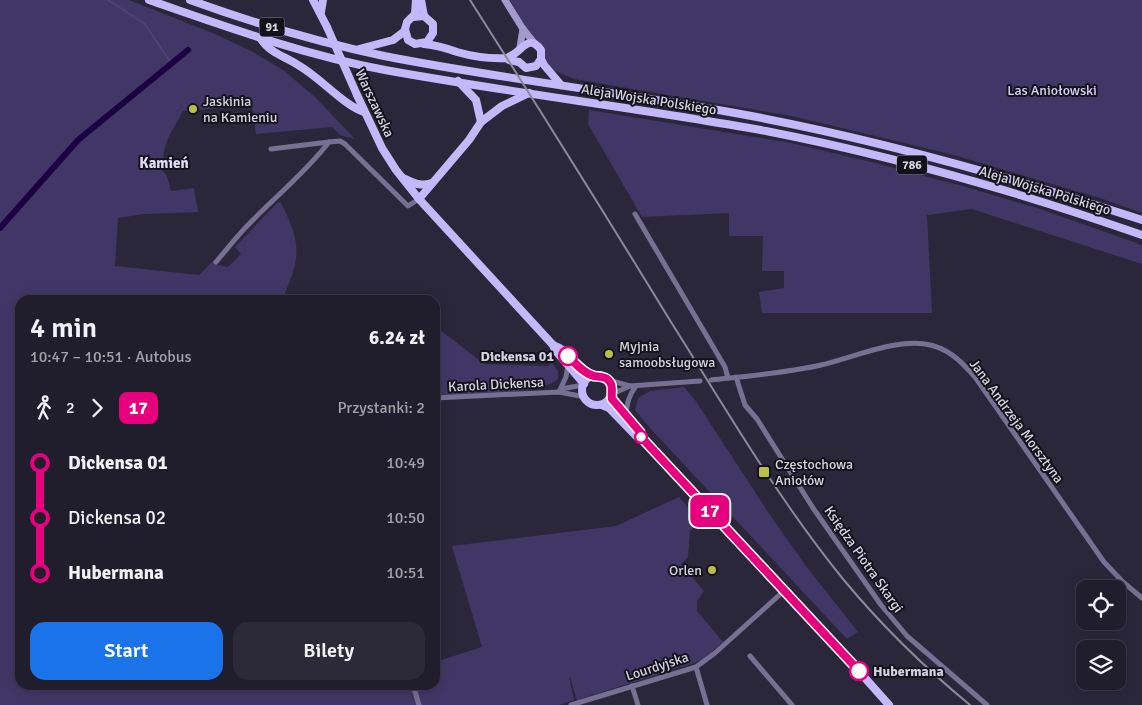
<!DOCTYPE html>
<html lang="pl">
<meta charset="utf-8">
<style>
body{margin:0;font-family:Signika,sans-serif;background:#2d2a38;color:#f1f3f6;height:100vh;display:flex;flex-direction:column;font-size:19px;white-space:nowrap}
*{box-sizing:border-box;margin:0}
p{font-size:16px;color:#a2a2a9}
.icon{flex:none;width:28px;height:28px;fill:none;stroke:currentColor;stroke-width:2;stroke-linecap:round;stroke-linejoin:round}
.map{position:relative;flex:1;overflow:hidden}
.panel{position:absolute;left:15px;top:295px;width:425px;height:395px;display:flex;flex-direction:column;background:#201d2c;border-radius:15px;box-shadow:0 2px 12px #0003,0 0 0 1px #3d3b48}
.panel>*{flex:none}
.badge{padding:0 10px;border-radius:8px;font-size:18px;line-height:32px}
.fabs{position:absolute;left:1076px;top:580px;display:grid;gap:10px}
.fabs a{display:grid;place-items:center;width:50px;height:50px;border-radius:10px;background:#201d2c;box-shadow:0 2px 12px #0003,0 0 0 1px #3d3b48;font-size:25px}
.map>.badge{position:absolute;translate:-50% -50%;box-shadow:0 0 0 2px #fff}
.legs{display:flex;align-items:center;gap:8px;height:55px;padding:0 15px;font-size:16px}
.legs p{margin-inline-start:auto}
.head{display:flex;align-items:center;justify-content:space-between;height:85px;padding:0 15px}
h1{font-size:28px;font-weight:600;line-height:38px}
.cta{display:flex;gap:10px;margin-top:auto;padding:10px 15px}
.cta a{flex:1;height:58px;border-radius:15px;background:#1a73e8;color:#fff;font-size:20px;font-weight:600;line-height:58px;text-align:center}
.cta a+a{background:#2d2a38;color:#f1f3f6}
ul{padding:0 15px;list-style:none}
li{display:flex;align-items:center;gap:18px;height:55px;font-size:19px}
li i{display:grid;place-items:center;width:8px;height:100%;margin:0 6px;background:currentColor}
li i::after{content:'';width:12px;height:12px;margin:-6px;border:4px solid;border-radius:50%;background:#201d2c}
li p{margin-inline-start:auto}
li:first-child i{background:linear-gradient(#0000 50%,currentColor 0)}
li:last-child i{background:linear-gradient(currentColor 50%,#0000 0)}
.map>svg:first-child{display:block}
.green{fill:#413766}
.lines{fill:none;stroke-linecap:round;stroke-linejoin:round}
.stream{stroke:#533f71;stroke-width:2}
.canal{stroke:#1b0042;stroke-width:6}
.street{stroke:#767192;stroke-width:5}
.secondary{stroke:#a299cd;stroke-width:7}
.primary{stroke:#c3b8fb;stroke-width:8}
.rail{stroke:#8b8898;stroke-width:2}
.primary-bridge{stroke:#c3b8fb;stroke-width:8}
.line-1-casing{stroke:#fff;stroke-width:11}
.line-1{stroke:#e6007e;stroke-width:8}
.poi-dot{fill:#bac045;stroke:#13121b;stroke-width:2}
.stop-1-dot{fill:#fff;stroke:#e6007e;stroke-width:2.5}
.labels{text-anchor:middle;stroke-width:4;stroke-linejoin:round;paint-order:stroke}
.shield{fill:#13121b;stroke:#9b99a5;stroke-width:1}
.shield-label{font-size:12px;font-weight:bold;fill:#d5d3e0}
.park-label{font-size:14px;fill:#d8d2fb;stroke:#13121b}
.street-label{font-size:14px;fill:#d5d3e0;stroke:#13121b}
.poi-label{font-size:14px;fill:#d5d3e0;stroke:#13121b;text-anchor:start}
.stop-label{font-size:14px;font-weight:bold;fill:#d5d3e0;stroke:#13121b;text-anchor:end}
.neighbourhood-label{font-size:15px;font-weight:bold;fill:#e1ddf8;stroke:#13121b}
</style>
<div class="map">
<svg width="1142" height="705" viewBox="0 0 1142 705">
<rect width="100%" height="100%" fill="#2b273b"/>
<!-- green -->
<g class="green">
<path d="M0,0H129L215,34L251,51L283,70L315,97L355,139L340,135L332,127L256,134L252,106L183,111L168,138L164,151L162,170L167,176L171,191L194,188L198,212L144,214L118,218L115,266L199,275L214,260L218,265L228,267L241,254L235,247L278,202L281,203C302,245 301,257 282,300H20V685H410L411,688L416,687V685H435V662L482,647L452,546L616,526L679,497L700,522L690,531L688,557L681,564L704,591L697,601V611L723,642L703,659L694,663L577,700L570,677H569L574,700L559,705H0Z"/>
<polygon points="510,0 1142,0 1142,213 1103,199 950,154 792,116 574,79 551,69 545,60 544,55 533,40"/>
<polygon points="589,110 791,143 871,162 959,185 1040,209 1142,245 1142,264 972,209 927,215 932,313 762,313 759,292 784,288 784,271 762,271 763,236 729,236 729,213 642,217 588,124"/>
<path d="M435,326L484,364L547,366L552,363L558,371V379C538,396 463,394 435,396Z"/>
<polygon points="684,387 695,400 770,515 806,566 858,632 847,639 650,428 635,410 638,398 650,391"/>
</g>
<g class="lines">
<!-- stream -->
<polyline class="stream" points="108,0 145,24 171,63"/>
<!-- canal -->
<polyline class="canal" points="0,228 78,140 188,50"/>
<!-- street -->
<g class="street">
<polyline points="271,149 329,142"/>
<polyline points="635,214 725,367 728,378"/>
<path d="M216,262C227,249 237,236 249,224C276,196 305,173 329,142L340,141L345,144L408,206L419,199"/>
<polyline points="736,377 745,405 757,419 813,508 881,605 907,636 987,705"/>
<polyline points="608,380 630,386"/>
<path d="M711,380C748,376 786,373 821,365C851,358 895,339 925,344C947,347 961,361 975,377L1104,562L1123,582L1142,598"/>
<polyline points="561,389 583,385"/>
<polyline points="559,392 566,377 568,365"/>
<polyline points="612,394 630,386 700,381"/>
<polyline points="435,398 559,392 580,396 585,399"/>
<path d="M626,415C627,403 629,395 636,386"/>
<polyline points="750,656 792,705"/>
<polyline points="696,667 707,705"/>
<polyline points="413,685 419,705"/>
<polyline points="632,686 638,705"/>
<polyline points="571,705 696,667 715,653 785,590"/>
</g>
<!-- secondary -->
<g class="secondary">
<polyline points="505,0 523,29 535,44"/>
<polyline points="520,47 523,29"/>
</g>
<!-- primary -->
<g class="primary">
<path d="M149,0C227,27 304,55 385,70C512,93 639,108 766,131C894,156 1019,192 1142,235"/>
<path d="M190,0C253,23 318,42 384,56C496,78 610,91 724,111C866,136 1005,175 1142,220"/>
<polyline points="313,0 327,27"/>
<polyline points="421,0 424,16"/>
<polyline points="321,12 323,0"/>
<polyline points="413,17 424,16 433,24 433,33 427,42 415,44 408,40 405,29 407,22 415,14 416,0"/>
<path d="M261,39C270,53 284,56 298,65C321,78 342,104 364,112"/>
<path d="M424,44C436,45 446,48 457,52C474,57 491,59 508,58L509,60L519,62L526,68L536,66L541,59"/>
<polyline points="359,49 393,40 405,31"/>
<path d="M508,58C510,56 512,55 514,54C524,47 530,35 541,50V59L544,65L561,85"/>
<polyline points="458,81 476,100 481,122"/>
<path d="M357,95L382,148L396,170L419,199L553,345C567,349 578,368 594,376"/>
<path d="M403,178C413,183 420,187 432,183"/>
<polyline points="419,199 469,140 481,122 502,106 529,93"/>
<polyline points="553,345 555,350 584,384"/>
<circle cx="597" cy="390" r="15"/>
<polyline points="611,397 640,432 641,437 841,651 889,705"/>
<polyline points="602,405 609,408 637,437 641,437"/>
</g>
<!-- rail -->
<path class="rail" d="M470,0C538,107 605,214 671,322C726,409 778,499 843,579C881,625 924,667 970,705"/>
<!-- primary-bridge -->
<polyline class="primary-bridge" points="327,27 357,95"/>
</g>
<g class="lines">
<defs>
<path id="line-1" d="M568,356C575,363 584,374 594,376C601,377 607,376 611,384C613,389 611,394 612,399L640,432L641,437L859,671"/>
</defs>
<!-- line-1 casing -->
<use href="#line-1" class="line-1-casing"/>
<!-- line-1 -->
<use href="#line-1" class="line-1"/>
</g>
<!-- markers -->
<g class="poi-dot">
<circle cx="193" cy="109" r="5"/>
<circle cx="609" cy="354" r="5"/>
<rect x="758" y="466" width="12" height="12" rx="2.5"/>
<circle cx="712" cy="570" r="5"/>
</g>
<g class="stop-1-dot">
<circle cx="568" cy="356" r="9"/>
<circle cx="641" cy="437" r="6"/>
<circle cx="859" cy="671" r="9"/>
</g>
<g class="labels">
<!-- shield labels -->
<g class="shield">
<rect x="259.5" y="17.5" width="25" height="19" rx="4"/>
<rect x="897" y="155.5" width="30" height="19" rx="4"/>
</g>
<g class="shield-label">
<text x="272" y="31">91</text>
<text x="912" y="169">786</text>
</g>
<!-- park labels -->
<g class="park-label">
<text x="1052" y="95">Las Aniołowski</text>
</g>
<!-- street labels -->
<g class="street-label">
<text transform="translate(649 99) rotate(9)" y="5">Aleja Wojska Polskiego</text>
<text transform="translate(375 103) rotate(65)" y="5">Warszawska</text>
<text transform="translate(1045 190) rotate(17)" y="5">Aleja Wojska Polskiego</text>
<text transform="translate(496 384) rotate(-3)" y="5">Karola Dickensa</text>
<text transform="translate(1017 421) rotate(54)" y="5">Jana Andrzeja Morsztyna</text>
<text transform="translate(864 559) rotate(55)" y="5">Księdza Piotra Skargi</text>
<text transform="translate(657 666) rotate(-18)" y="5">Lourdyjska</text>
</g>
<!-- poi labels -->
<g class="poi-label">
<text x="203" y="106">Jaskinia<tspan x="203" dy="16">na Kamieniu</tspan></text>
<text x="619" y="351">Myjnia<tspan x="619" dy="16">samoobsługowa</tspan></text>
<text x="775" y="469">Częstochowa<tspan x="775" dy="16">Aniołów</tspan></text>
<text x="702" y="575" text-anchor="end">Orlen</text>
</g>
<!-- stop labels -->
<g class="stop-label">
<text x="554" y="361">Dickensa 01</text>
<text x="873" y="676" text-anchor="start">Hubermana</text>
</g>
<!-- neighbourhood labels -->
<g class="neighbourhood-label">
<text x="164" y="168">Kamień</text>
</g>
</g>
</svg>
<div class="fabs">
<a><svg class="icon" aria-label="locate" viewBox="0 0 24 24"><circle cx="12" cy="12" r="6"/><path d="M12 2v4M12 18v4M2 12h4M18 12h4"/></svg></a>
<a><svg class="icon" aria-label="layers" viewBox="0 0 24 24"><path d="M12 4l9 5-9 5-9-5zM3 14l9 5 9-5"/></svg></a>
</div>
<b class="badge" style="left:710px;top:511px;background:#e6007e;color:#fff">17</b>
<section class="panel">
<div class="head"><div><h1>4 min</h1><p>10:47 – 10:51 · Autobus</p></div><b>6.24 zł</b></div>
<div class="legs"><svg class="icon" aria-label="walk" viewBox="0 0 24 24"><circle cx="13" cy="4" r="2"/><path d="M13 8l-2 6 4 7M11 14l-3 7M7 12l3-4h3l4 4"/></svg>2<svg class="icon" aria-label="forward" viewBox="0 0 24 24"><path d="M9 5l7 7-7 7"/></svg><b class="badge" style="background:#e6007e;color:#fff">17</b><p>Przystanki: 2</p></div>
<ul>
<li><i style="color:#e6007e"></i><b>Dickensa 01</b><p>10:49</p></li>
<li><i style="color:#e6007e"></i><span>Dickensa 02</span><p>10:50</p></li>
<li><i style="color:#e6007e"></i><b>Hubermana</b><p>10:51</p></li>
</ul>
<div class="cta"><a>Start</a><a>Bilety</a></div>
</section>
</div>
